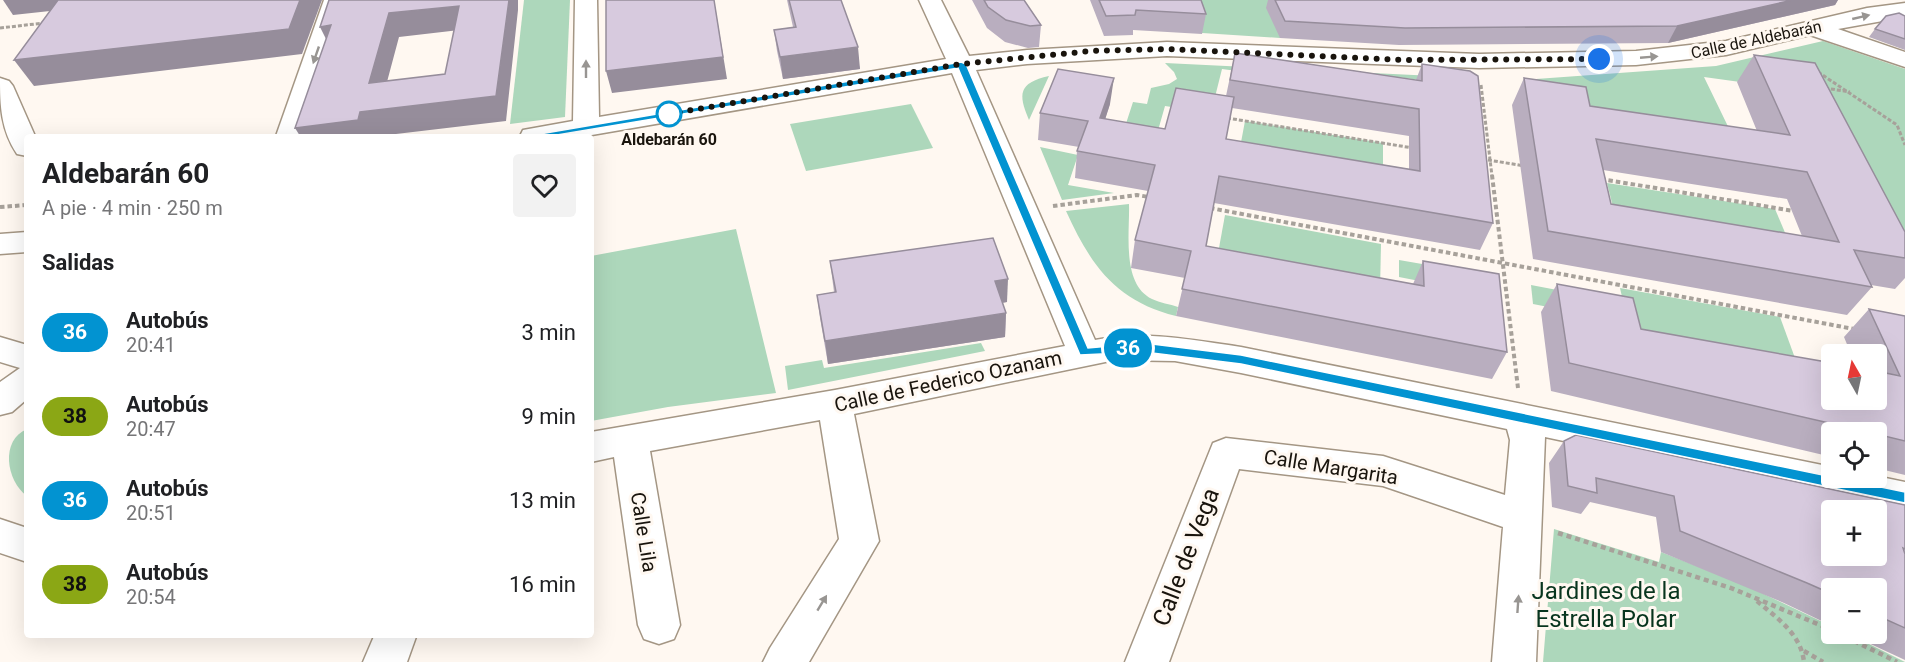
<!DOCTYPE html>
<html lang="es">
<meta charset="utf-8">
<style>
body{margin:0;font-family:Roboto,sans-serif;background:#f2f2f2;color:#202124;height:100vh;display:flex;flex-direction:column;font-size:22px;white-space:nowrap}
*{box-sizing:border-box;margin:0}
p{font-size:20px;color:#757577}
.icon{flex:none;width:33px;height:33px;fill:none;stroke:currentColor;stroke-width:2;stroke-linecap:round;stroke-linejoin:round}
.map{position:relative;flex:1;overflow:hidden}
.drawer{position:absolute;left:24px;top:134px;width:570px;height:504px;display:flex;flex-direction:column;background:#fff;border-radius:6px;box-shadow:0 6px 24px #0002}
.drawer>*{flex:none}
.badge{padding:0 12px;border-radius:20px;font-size:21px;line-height:39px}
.needle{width:39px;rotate:351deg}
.tools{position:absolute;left:1821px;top:344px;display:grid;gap:12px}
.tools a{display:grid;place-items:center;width:66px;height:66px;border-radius:6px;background:#fff;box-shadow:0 6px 24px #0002;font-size:30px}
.you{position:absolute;width:30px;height:30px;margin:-15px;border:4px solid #fff;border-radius:50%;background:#1a73e8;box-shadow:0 0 0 9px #1a73e833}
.map>.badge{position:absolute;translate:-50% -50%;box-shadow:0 0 0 3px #fff}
h2{padding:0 18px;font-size:22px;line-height:54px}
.round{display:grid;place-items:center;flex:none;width:63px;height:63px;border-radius:6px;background:#f2f2f2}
.head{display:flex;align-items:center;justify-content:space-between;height:102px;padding:0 18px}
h1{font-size:28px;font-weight:700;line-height:45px}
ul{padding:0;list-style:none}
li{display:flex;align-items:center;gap:18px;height:84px;padding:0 18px}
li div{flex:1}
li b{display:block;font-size:22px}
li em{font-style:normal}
li .badge{min-width:66px;font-weight:700;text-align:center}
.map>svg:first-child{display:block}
.green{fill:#add7bb}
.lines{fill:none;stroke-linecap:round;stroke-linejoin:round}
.minor-casing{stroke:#a49684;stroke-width:3}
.path-far2{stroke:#a7a19a;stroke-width:3;stroke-dasharray:4 2;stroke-linecap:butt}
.path-far1{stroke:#a7a19a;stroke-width:4;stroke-dasharray:4.5 3;stroke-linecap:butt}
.path{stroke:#a7a19a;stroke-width:4.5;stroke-dasharray:5 4;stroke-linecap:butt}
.minor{fill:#fff;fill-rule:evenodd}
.wall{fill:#b9aebf;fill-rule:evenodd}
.shaded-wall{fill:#968d9b}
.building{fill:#d7cade;stroke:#968d9b;stroke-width:1.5;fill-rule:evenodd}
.oneway{fill:#989592}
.line{fill:#0293d1;stroke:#fff;stroke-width:1.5}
.walk{stroke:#19140d;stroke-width:6;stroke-dasharray:0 10.8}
.stop-dot{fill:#fff;stroke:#0293d1;stroke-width:3}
.labels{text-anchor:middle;stroke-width:6;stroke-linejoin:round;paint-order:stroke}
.far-street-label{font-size:16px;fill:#19140d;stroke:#fff8f1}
.far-stop-label{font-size:16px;font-weight:bold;fill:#19140d;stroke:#fff8f1}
.street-label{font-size:20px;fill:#19140d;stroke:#fff8f1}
.near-street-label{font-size:24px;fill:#19140d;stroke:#fff8f1}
.near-park-label{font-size:24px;fill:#08351e;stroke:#fff8f1}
</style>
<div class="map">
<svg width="1905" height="662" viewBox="0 0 1905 662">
<rect width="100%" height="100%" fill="#fff8f1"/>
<!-- green -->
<g class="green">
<polygon points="524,0 570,0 565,117 510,124"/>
<polygon points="1169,0 1671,0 1280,38 1202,33"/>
<polygon points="1823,41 1905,69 1905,278 1812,92 1704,77 1738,147 1538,98 1536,79 1716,66"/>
<polygon points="1165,63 1434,76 1436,82 1397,77 1384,82 1383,91 1222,69 1211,113 1165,106 1153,148 1120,142 1133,102 1147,104 1151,88 1169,84 1177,79 1174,72"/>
<path d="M1049,76L1029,120C1018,94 1018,83 1049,76Z"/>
<polygon points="911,104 933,148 806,171 790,124"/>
<polygon points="1245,121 1383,143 1383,177 1239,153"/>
<polygon points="1040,147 1078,155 1068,185 1114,193 1062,200"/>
<polygon points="1607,183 1775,209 1797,261 1616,219"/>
<path d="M1129,204C1130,231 1121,284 1152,299C1160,303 1170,304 1178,307L1176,316C1116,301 1091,266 1066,211Z"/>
<polygon points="1225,215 1381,244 1380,290 1217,259"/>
<polygon points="736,229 776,393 668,407 591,421 591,256"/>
<polygon points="1399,260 1474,273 1476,292 1399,277"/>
<polygon points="1531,285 1615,301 1619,321 1533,304"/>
<polygon points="1620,288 1780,317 1799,369 1631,337"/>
<polygon points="981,343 985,351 788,390 785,366 822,360 824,368"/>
<path d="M27,429V496C6,481 0,440 27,429Z"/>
<polygon points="1554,529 1659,562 1661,552 1747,586 1831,626 1832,633 1847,633 1905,662 1543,662"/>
</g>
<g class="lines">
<defs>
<g id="minor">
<polygon points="324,0 346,0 302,136 276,136"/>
<path d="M575,0H597L599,117L946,59L919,0H941L969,56L1027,50L1167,42L1479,54L1636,51L1726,41L1867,8L1905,3V17L1838,29L1905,52V67L1810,35L1726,55L1636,65L1479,68L1167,56L1027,64L976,70L1095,340C1144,330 1193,340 1241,347L1832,467V477L1876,476L1905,482V514L1545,437L1536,662H1492L1503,527L1383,486L1239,469L1169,662H1125L1213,443L1226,438L1383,456L1505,495L1510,440L1507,429L1241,373L1175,361L1115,360L854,414L879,541L809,662H763L770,648L839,539L820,420L650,451L680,625L674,639L659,644L644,639L638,625L614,457L591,462V432L835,390L1065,346L952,73L586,136H520L523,130L573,121Z"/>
<path d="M0,78L9,81L13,86L35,136H27V156L17,154C1,130 0,106 0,78Z"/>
<polygon points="27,232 27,252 0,254 0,234"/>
<polygon points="0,337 27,345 27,399 12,412 0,415 0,382 20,368 0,362"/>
<polygon points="0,519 27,528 27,562 0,553"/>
<polygon points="375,634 417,634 407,662 363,662"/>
</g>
</defs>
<!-- minor casing -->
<use href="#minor" class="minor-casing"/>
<!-- path-far2 -->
<g class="path-far2">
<polyline points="0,28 44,23"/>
<polyline points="1818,72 1897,125 1905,145"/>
<polyline points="1481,85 1492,176"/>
<polyline points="1825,88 1850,92"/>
<polyline points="1227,118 1413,148"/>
<polyline points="1482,159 1525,166"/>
</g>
<!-- path-far1 -->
<g class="path-far1">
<polyline points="1492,175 1518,388"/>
<polyline points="1601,179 1794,211"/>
<polyline points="1053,206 1137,195 1149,197"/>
<polyline points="0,207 27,205"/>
<polyline points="1210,208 1854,329"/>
</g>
<!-- path -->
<g class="path">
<polyline points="1558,533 1731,588 1832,630"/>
<path d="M1757,601C1777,618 1801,634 1804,662"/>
<polyline points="1838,633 1897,662"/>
<polyline points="1804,651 1823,662"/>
</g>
<!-- minor -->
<use href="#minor" class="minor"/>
</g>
<!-- wall -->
<g class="wall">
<polygon points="787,0 841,0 860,69 783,79 777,51 774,30 793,27"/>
<polygon points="972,0 1024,0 1041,25 1039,47 1028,48 1005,42 987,28"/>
<polygon points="1090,0 1201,0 1206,14 1202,34 1133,30 1133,35 1104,36"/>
<polygon points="1268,0 1838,0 1835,5 1668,43 1399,45 1280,38 1266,8"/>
<polygon points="1905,16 1905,50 1869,37 1875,29"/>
<path d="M1235,53L1416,80L1422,64L1493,223L1480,250L1214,203L1206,246L1413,284L1423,261L1507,352L1492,379L1176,316L1185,278L1131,268L1135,240L1148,191L1075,178L1077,151L1079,147L1038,140L1040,113L1110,104L1105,119L1165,129L1226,96ZM1232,108L1409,136V169L1226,139Z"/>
<path d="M1754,55L1905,232V278L1895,289L1871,285L1872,287L1847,315L1533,259L1512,105L1524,78L1590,106L1757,131L1737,82ZM1603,170L1787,199L1802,236L1611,204Z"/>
<polygon points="830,261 1007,302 1002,303 1006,313 1005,337 828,364 820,318 817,295 834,292"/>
<polygon points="1557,284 1641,329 1876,399 1876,354 1851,354 1844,337 1869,309 1905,316 1905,475 1876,468 1876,432 1832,432 1832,457 1551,391 1541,312"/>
<polygon points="1564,441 1905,505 1905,660 1847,633 1876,633 1876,588 1832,588 1832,626 1784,603 1661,552 1656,517 1590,502 1581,514 1552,507 1549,463"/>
</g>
<!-- shaded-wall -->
<g class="shaded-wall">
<polygon points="3,0 82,0 87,7 13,15"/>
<polygon points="300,0 322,0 302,54 34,86 14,60"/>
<polygon points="509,0 518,0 518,10 506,121 379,136 300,136 295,128 360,112 496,96"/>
<polygon points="714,0 727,79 612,93 606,71"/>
<polygon points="1793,0 1838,0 1835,5 1668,43 1677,26"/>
<polygon points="459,6 468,29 399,37 380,108 369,83 389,13"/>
<polygon points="331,25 332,51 320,27"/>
<polygon points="858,47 860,69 783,79 780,57"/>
<polygon points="1114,78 1110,104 1097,145 1100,118"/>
<polygon points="1008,279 1007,302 994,304 995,281"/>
<polygon points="1006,313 1005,337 828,364 825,341"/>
</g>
<!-- building -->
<g class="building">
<polygon points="58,0 300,0 289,29 14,60"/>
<path d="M329,0H509L496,96L360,112L358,120L295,128L331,25L320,27ZM459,6L445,74L369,83L389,13Z"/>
<polygon points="606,0 714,0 723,57 606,71"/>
<polygon points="789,0 841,0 858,47 780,57 774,30 796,27"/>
<polygon points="984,0 1024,0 1041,25 1030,26 1006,20 988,7"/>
<polygon points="1099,0 1201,0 1206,14 1136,10 1135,15 1106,16"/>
<polygon points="1275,0 1793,0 1677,26 1405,28 1285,21"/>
<polygon points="1899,13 1905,16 1905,39 1875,29 1886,16"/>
<polygon points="1235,53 1422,81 1422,64 1470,71 1478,76 1493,223 1219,176 1206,246 1424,286 1423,261 1499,274 1507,352 1182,289 1191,251 1135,240 1155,165 1077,151 1088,121 1040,113 1058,69 1114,78 1100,118 1165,129 1176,88 1234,97 1226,139 1420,171 1419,109 1230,80"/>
<path d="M1754,55L1815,63L1905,232V258L1854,250L1872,287L1548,231L1524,78L1586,87L1590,106L1790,135ZM1596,139L1807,172L1839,242L1611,204Z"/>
<polygon points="993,238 1008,279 995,281 1006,313 825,341 817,295 836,292 830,261"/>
<polygon points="1557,284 1633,298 1641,329 1832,363 1832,399 1876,399 1876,371 1900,376 1869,309 1905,316 1905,441 1876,434 1876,432 1868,432 1569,363"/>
<path d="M1576,435L1905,505V549L1903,548L1905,554V628L1876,615V588H1832V594L1807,583L1680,531L1674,496L1596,478L1597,493L1568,486L1564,441ZM1832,510H1876V555H1832Z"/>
</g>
<!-- one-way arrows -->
<defs><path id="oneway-solid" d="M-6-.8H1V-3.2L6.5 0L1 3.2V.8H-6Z" transform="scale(1.5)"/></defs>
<g class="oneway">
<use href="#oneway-solid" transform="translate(1861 17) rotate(-13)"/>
<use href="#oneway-solid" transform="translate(316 55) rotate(109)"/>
<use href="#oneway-solid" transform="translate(1649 57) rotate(-5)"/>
<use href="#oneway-solid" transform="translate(586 69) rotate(-90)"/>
<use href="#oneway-solid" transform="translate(822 603) rotate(-59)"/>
<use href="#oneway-solid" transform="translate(1518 604) rotate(-86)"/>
</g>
<!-- line -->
<polygon class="line" points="961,62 966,64 1088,348 1144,343 1241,355 1905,492 1905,503 1241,364 1144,352 1080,355 958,68 533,139 528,136"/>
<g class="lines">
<!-- walk -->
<polyline class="walk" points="669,114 961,64 1091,51 1167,49 1405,60 1599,59"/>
</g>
<!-- markers -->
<circle class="stop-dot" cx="669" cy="114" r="12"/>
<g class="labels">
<!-- far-street labels -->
<g class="far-street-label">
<text transform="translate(1756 39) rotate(-12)" y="6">Calle de Aldebarán</text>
</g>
<!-- far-stop labels -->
<g class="far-stop-label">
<text x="669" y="145">Aldebarán 60</text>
</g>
<!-- street labels -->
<g class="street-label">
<text transform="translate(948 381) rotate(-12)" y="7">Calle de Federico Ozanam</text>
<text transform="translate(1331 467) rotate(9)" y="7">Calle Margarita</text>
<text transform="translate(644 532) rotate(81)" y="7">Calle Lila</text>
</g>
<!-- near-street labels -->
<g class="near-street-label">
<text transform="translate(1186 557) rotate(-69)" y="8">Calle de Vega</text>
</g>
<!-- near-park labels -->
<g class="near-park-label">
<text x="1606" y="599">Jardines de la<tspan x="1606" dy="28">Estrella Polar</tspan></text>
</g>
</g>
</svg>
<div class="tools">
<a><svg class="needle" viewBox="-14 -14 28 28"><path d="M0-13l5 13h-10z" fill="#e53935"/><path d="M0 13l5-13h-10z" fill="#757577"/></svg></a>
<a><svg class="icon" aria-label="locate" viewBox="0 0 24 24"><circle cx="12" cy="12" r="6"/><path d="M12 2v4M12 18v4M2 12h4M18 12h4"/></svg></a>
<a>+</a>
<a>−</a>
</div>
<div class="you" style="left:1599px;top:59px"></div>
<b class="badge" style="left:1128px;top:348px;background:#0293d1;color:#fff">36</b>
<section class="drawer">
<div class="head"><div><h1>Aldebarán 60</h1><p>A pie · 4 min · 250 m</p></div><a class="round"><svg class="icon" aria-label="heart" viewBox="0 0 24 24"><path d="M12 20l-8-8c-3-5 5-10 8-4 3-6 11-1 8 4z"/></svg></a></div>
<h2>Salidas</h2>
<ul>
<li><span class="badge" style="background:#0293d1;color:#fff">36</span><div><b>Autobús</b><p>20:41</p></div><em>3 min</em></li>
<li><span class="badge" style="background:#8ba715;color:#111">38</span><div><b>Autobús</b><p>20:47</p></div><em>9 min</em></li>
<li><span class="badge" style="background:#0293d1;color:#fff">36</span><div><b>Autobús</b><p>20:51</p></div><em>13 min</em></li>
<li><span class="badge" style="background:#8ba715;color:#111">38</span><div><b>Autobús</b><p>20:54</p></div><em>16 min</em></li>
</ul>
</section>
</div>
